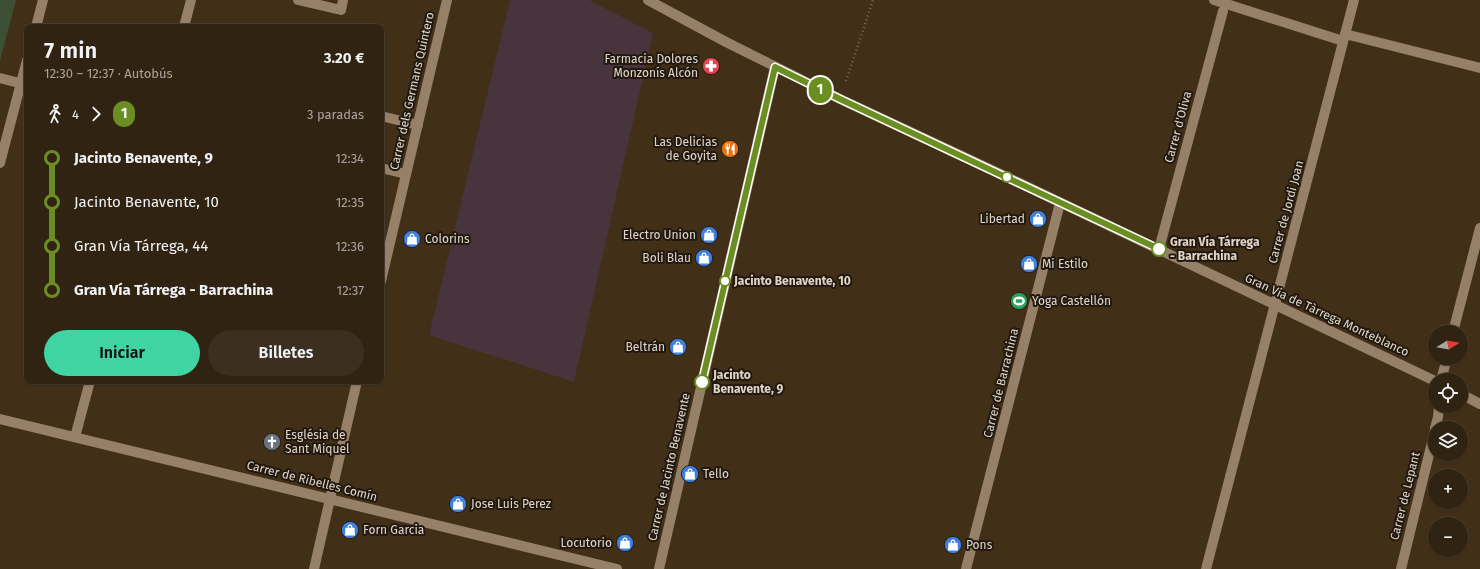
<!DOCTYPE html>
<html lang="es">
<meta charset="utf-8">
<style>
body{margin:0;font-family:"Fira Sans",sans-serif;background:#3d2f20;color:#f1f3f6;height:100vh;display:flex;flex-direction:column;font-size:15px;white-space:nowrap}
*{box-sizing:border-box;margin:0}
p{font-size:13px;color:#a8a49f}
.icon{flex:none;width:22px;height:22px;fill:none;stroke:currentColor;stroke-width:2;stroke-linecap:round;stroke-linejoin:round}
.map{position:relative;flex:1;overflow:hidden}
.sheet{position:absolute;left:24px;top:24px;width:360px;height:360px;display:flex;flex-direction:column;background:#312312;border-radius:8px;box-shadow:0 1px 3px #0004,0 0 0 1px #4c4032}
.sheet>*{flex:none}
.badge{padding:0 8px;border-radius:13px;font-size:14px;line-height:26px}
.needle{width:26px;rotate:79deg}
.fabs{position:absolute;left:1428px;top:325px;display:grid;gap:8px}
.fabs a{display:grid;place-items:center;width:40px;height:40px;border-radius:50%;background:#312312;box-shadow:0 1px 3px #0004,0 0 0 1px #4c4032;font-size:20px}
.map>.badge{position:absolute;translate:-50% -50%;box-shadow:0 0 0 2px #fff}
.legs{display:flex;align-items:center;gap:6px;height:44px;padding:0 20px;font-size:13px}
.legs p{margin-inline-start:auto}
.summary{display:flex;align-items:center;justify-content:space-between;height:68px;padding:0 20px}
h1{font-size:22px;font-weight:600;line-height:30px}
.cta{display:flex;gap:8px;margin-top:auto;padding:8px 20px}
.cta a{flex:1;height:46px;border-radius:24px;background:#3fd4a2;color:#111;font-size:16px;font-weight:600;line-height:46px;text-align:center}
.cta a+a{background:#3d2f20;color:#f1f3f6}
ul{padding:0 20px;list-style:none}
li{display:flex;align-items:center;gap:14px;height:44px;font-size:15px}
li i{display:grid;place-items:center;width:6px;height:100%;margin:0 5px;background:currentColor}
li i::after{content:'';width:10px;height:10px;margin:-5px;border:3px solid;border-radius:50%;background:#312312}
li p{margin-inline-start:auto}
li:first-child i{background:linear-gradient(#0000 50%,currentColor 0)}
li:last-child i{background:linear-gradient(currentColor 50%,#0000 0)}
.map>svg:first-child{display:block}
.education{fill:#47343d}
.green{fill:#3d4f34}
.lines{fill:none;stroke-linecap:round;stroke-linejoin:round}
.path{stroke:#786854;stroke-width:2.5;stroke-dasharray:1 3;stroke-linecap:butt}
.minor{stroke:#968168;stroke-width:10}
.line-1-casing{stroke:#fff;stroke-width:9}
.line-1{stroke:#6b8e23;stroke-width:6}
.stop-1-dot{fill:#fff;stroke:#6b8e23;stroke-width:2}
.labels{text-anchor:middle;stroke-width:4;stroke-linejoin:round;paint-order:stroke}
.poi-label{font-size:12px;fill:#e1d5c8;stroke:#21190f;text-anchor:start}
.street-label{font-size:12px;fill:#e1d5c8;stroke:#21190f}
.stop-label{font-size:12px;font-weight:bold;fill:#e1d5c8;stroke:#21190f;text-anchor:start}
</style>
<div class="map">
<svg width="1480" height="569" viewBox="0 0 1480 569">
<rect width="100%" height="100%" fill="#412f18"/>
<!-- education -->
<polygon class="education" points="510,0 589,0 653,33 574,382 429,335"/>
<!-- green -->
<polygon class="green" points="0,0 16,0 0,61"/>
<g class="lines">
<!-- path -->
<polyline class="path" points="846,81 873,0"/>
<!-- minor -->
<g class="minor">
<polyline points="298,0 341,10 343,0"/>
<polyline points="648,0 726,42 840,99 1009,178 1435,381"/>
<polyline points="1214,0 1343,41"/>
<polyline points="36,27 43,0"/>
<polyline points="184,27 191,0"/>
<polyline points="1345,34 1480,68"/>
<polyline points="0,78 27,85"/>
<polyline points="381,116 418,125"/>
<polyline points="0,163 27,60"/>
<polyline points="381,168 406,174"/>
<polyline points="1159,249 1223,11"/>
<polyline points="381,281 447,0"/>
<polyline points="1453,332 1480,228"/>
<polyline points="1441,380 1447,358"/>
<polyline points="1461,394 1480,404"/>
<polyline points="0,419 617,569"/>
<polyline points="1435,428 1438,417 1439,406"/>
<polyline points="75,437 90,381"/>
<polyline points="314,569 357,381"/>
<polyline points="659,569 775,67"/>
<polyline points="966,569 1060,203"/>
<polyline points="1206,569 1354,0"/>
<polyline points="1401,569 1435,430"/>
</g>
</g>
<g class="lines">
<defs>
<polyline id="line-1" points="702,382 775,67 840,99 1159,249"/>
</defs>
<!-- line-1 casing -->
<use href="#line-1" class="line-1-casing"/>
<!-- line-1 -->
<use href="#line-1" class="line-1"/>
</g>
<!-- icons -->
<defs>
<symbol id="pharmacy-disc" viewBox="-11 -11 22 22"><circle r="9.5" fill="#e0444e" stroke="#21190f"/><path d="M-2-6h4v4h4v4h-4v4h-4v-4h-4v-4h4Z" fill="#fff"/></symbol>
<symbol id="restaurant-disc" viewBox="-11 -11 22 22"><circle r="9.5" fill="#e8710a" stroke="#21190f"/><path d="M-5-6h1v4h1v-4h1v4h1v-4h1v5L-1.5 .5V6h-2V.5L-5-1ZM5-6V6H3V1.5H1.5Q1.5-4 5-6Z" fill="#fff"/></symbol>
<symbol id="shop-disc" viewBox="-11 -11 22 22"><circle r="9.5" fill="#3f7fe0" stroke="#21190f"/><path d="M-5-2.5h2.3a2.7 3.5 0 0 1 5.4 0H5L5.5 6h-11ZM-1.5-2.5h3a1.5 2.3 0 0 0-3 0Z" fill="#fff"/></symbol>
<symbol id="stadium-disc" viewBox="-11 -11 22 22"><circle r="9.5" fill="#2e9e5b" stroke="#21190f"/><path d="M0-5a6.5 5 0 1 0 0 10a6.5 5 0 1 0 0-10ZM-3.5-1.8h7v3.6h-7Z" fill="#fff"/></symbol>
<symbol id="church-disc" viewBox="-11 -11 22 22"><circle r="9.5" fill="#6b7280" stroke="#21190f"/><path d="M-1.2-6h2.4v3.5h3.3v2.4h-3.3V6h-2.4V-.1h-3.3v-2.4h3.3Z" fill="#fff"/></symbol>
</defs>
<g fill-rule="evenodd">
<use href="#pharmacy-disc" x="701" y="56" width="20" height="20"/>
<use href="#restaurant-disc" x="720" y="139" width="20" height="20"/>
<use href="#shop-disc" x="1028" y="209" width="20" height="20"/>
<use href="#shop-disc" x="699" y="225" width="20" height="20"/>
<use href="#shop-disc" x="402" y="229" width="20" height="20"/>
<use href="#shop-disc" x="694" y="248" width="20" height="20"/>
<use href="#shop-disc" x="1019" y="254" width="20" height="20"/>
<use href="#stadium-disc" x="1009" y="291" width="20" height="20"/>
<use href="#shop-disc" x="668" y="337" width="20" height="20"/>
<use href="#church-disc" x="262" y="432" width="20" height="20"/>
<use href="#shop-disc" x="680" y="464" width="20" height="20"/>
<use href="#shop-disc" x="448" y="494" width="20" height="20"/>
<use href="#shop-disc" x="340" y="520" width="20" height="20"/>
<use href="#shop-disc" x="615" y="533" width="20" height="20"/>
<use href="#shop-disc" x="943" y="535" width="20" height="20"/>
</g>
<!-- markers -->
<g class="stop-1-dot">
<circle cx="1007" cy="177" r="5"/>
<circle cx="1159" cy="249" r="7"/>
<circle cx="725" cy="281" r="5"/>
<circle cx="702" cy="382" r="7"/>
</g>
<g class="labels">
<!-- poi labels -->
<g class="poi-label">
<text x="698" y="63" text-anchor="end">Farmacia Dolores<tspan x="698" dy="14">Monzonís Alcón</tspan></text>
<text x="717" y="146" text-anchor="end">Las Delicias<tspan x="717" dy="14">de Goyita</tspan></text>
<text x="1025" y="223" text-anchor="end">Libertad</text>
<text x="696" y="239" text-anchor="end">Electro Union</text>
<text x="425" y="243">Colorins</text>
<text x="691" y="262" text-anchor="end">Boli Blau</text>
<text x="1042" y="268">Mi Estilo</text>
<text x="1032" y="305">Yoga Castellón</text>
<text x="665" y="351" text-anchor="end">Beltrán</text>
<text x="285" y="439">Església de<tspan x="285" dy="14">Sant Miquel</tspan></text>
<text x="703" y="478">Tello</text>
<text x="471" y="508">Jose Luis Perez</text>
<text x="363" y="534">Forn Garcia</text>
<text x="612" y="547" text-anchor="end">Locutorio</text>
<text x="966" y="549">Pons</text>
</g>
<!-- street labels -->
<g class="street-label">
<text transform="translate(412 91) rotate(-77)" y="4">Carrer dels Germans Quintero</text>
<text transform="translate(1178 127) rotate(-75)" y="4">Carrer d'Oliva</text>
<text transform="translate(1286 212) rotate(-75)" y="4">Carrer de Jordi Joan</text>
<text transform="translate(1327 315) rotate(25)" y="4">Gran Via de Tàrrega Monteblanco</text>
<text transform="translate(1001 383) rotate(-76)" y="4">Carrer de Barrachina</text>
<text transform="translate(669 467) rotate(-77)" y="4">Carrer de Jacinto Benavente</text>
<text transform="translate(312 481) rotate(14)" y="4">Carrer de Ribelles Comín</text>
<text transform="translate(1405 496) rotate(-76)" y="4">Carrer de Lepant</text>
</g>
<!-- stop labels -->
<g class="stop-label">
<text x="1170" y="246">Gran Vía Tárrega<tspan x="1170" dy="14">- Barrachina</tspan></text>
<text x="734" y="285">Jacinto Benavente, 10</text>
<text x="713" y="379">Jacinto<tspan x="713" dy="14">Benavente, 9</tspan></text>
</g>
</g>
</svg>
<div class="fabs">
<a><svg class="needle" viewBox="-14 -14 28 28"><path d="M0-13l5 13h-10z" fill="#e53935"/><path d="M0 13l5-13h-10z" fill="#a8a49f"/></svg></a>
<a><svg class="icon" aria-label="locate" viewBox="0 0 24 24"><circle cx="12" cy="12" r="6"/><path d="M12 2v4M12 18v4M2 12h4M18 12h4"/></svg></a>
<a><svg class="icon" aria-label="layers" viewBox="0 0 24 24"><path d="M12 4l9 5-9 5-9-5zM3 14l9 5 9-5"/></svg></a>
<a>+</a>
<a>−</a>
</div>
<b class="badge" style="left:820px;top:90px;background:#6b8e23;color:#fff">1</b>
<section class="sheet">
<div class="summary"><div><h1>7 min</h1><p>12:30 – 12:37 · Autobús</p></div><b>3.20 €</b></div>
<div class="legs"><svg class="icon" aria-label="walk" viewBox="0 0 24 24"><circle cx="13" cy="4" r="2"/><path d="M13 8l-2 6 4 7M11 14l-3 7M7 12l3-4h3l4 4"/></svg>4<svg class="icon" aria-label="forward" viewBox="0 0 24 24"><path d="M9 5l7 7-7 7"/></svg><b class="badge" style="background:#6b8e23;color:#fff">1</b><p>3 paradas</p></div>
<ul>
<li><i style="color:#6b8e23"></i><b>Jacinto Benavente, 9</b><p>12:34</p></li>
<li><i style="color:#6b8e23"></i><span>Jacinto Benavente, 10</span><p>12:35</p></li>
<li><i style="color:#6b8e23"></i><span>Gran Vía Tárrega, 44</span><p>12:36</p></li>
<li><i style="color:#6b8e23"></i><b>Gran Vía Tárrega - Barrachina</b><p>12:37</p></li>
</ul>
<div class="cta"><a>Iniciar</a><a>Billetes</a></div>
</section>
</div>
